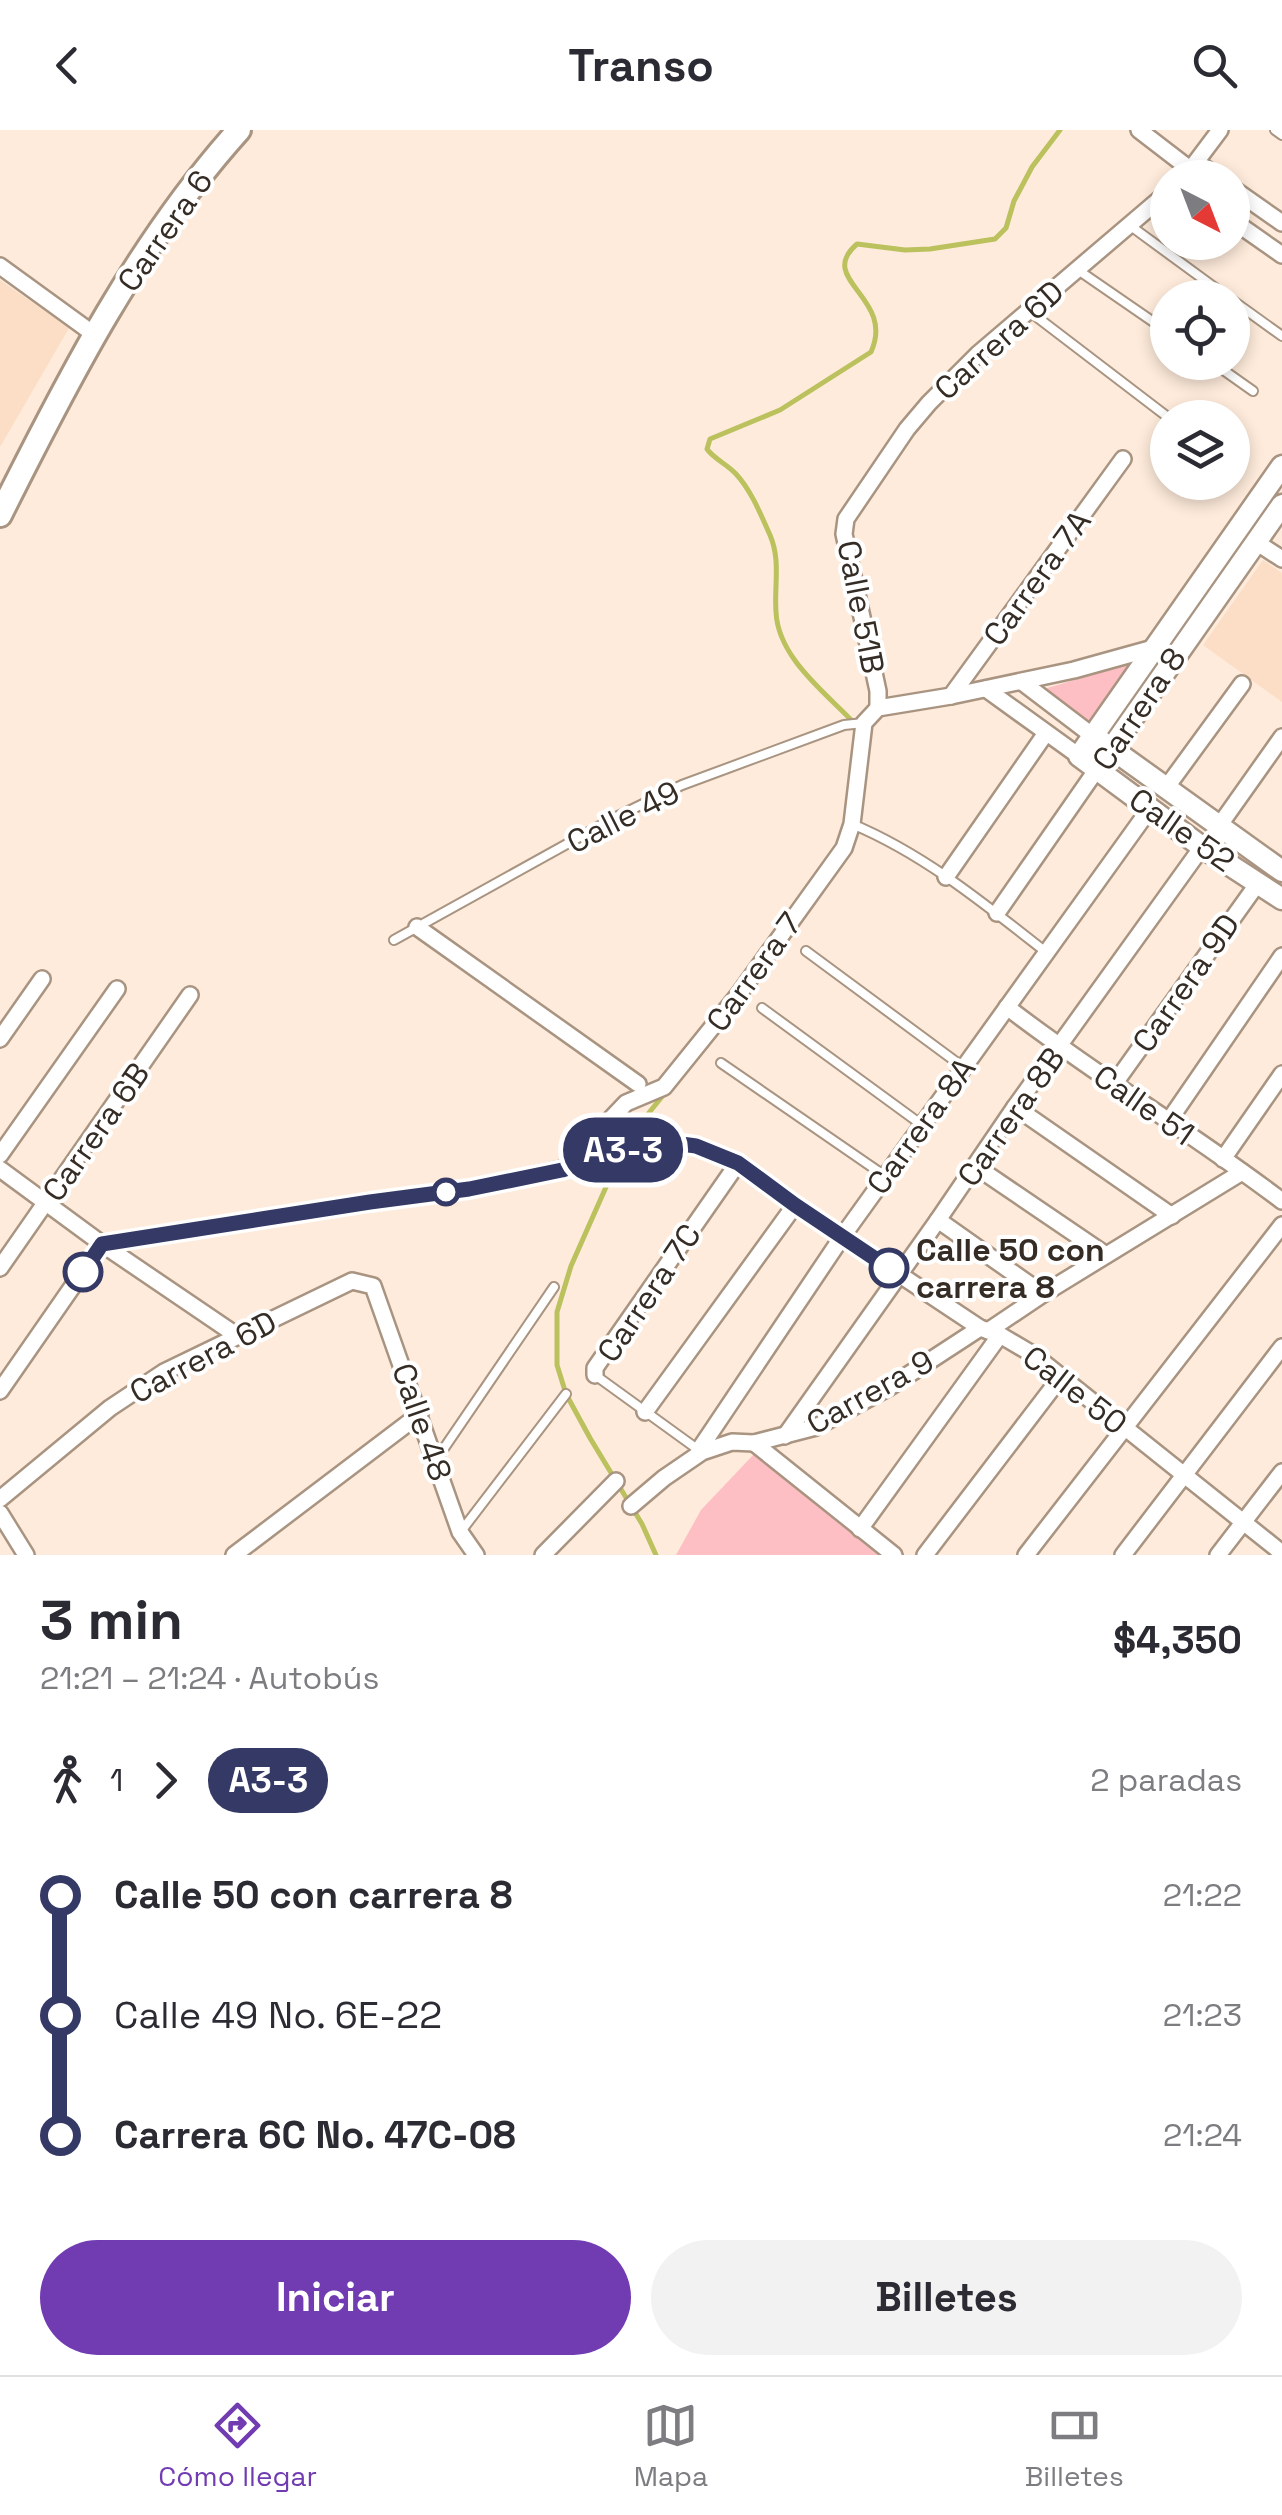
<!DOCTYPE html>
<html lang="es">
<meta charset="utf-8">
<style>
body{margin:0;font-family:"Space Grotesk",sans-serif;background:#f2f2f3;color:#2b2b33;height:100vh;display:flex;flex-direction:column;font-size:38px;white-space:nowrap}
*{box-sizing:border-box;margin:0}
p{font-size:32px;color:#7c7c81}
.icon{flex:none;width:55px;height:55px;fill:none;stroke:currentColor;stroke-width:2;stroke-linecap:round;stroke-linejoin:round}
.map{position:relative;height:1425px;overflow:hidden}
.drawer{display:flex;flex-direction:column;background:#fff;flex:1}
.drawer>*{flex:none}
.badge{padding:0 20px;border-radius:32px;font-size:35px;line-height:65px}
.needle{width:65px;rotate:138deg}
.tools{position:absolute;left:1150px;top:30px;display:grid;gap:20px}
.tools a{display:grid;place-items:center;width:100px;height:100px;border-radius:50%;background:#fff;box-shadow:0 5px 15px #0003;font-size:50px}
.map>.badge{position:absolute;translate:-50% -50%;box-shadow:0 0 0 5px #fff}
.legs{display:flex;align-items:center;gap:15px;height:110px;padding:0 40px;font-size:32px}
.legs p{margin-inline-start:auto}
.overview{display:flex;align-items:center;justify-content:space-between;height:170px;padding:0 40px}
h1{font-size:55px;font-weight:600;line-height:75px}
.button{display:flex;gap:20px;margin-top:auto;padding:20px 40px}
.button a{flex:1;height:115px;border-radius:60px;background:#713bb2;color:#fff;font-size:40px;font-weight:600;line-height:115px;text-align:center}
.button a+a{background:#f2f2f3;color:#2b2b33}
ul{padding:0 40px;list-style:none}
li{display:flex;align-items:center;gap:35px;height:120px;font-size:38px}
li i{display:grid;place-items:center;width:15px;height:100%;margin:0 12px;background:currentColor}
li i::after{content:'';width:25px;height:25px;margin:-12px;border:8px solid;border-radius:50%;background:#fff}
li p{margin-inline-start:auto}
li:first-child i{background:linear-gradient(#0000 50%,currentColor 0)}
li:last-child i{background:linear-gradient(currentColor 50%,#0000 0)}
header{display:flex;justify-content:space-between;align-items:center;height:130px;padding:0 40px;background:#fff;font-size:45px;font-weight:600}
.menu{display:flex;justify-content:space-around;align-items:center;height:140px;border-top:2px solid #e1e1e2;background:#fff;font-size:28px;color:#7c7c81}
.menu a{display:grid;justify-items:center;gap:5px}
.menu .active{color:#713bb2}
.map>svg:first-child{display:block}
.built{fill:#fbdec5}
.green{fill:#fdbfc3}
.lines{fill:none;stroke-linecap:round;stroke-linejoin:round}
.stream{stroke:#bbc15d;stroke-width:5}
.service-casing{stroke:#a99481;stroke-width:12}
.minor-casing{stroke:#a99481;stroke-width:20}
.tertiary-casing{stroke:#a99481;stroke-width:25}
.secondary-casing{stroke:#a99481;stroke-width:28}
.service{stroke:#fff;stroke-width:8}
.minor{stroke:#fff;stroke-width:15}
.tertiary{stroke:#fff;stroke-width:20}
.secondary{stroke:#fff;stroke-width:22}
.line-1-casing{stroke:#fff;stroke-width:22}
.line-1{stroke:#343965;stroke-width:15}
.stop-1-dot{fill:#fff;stroke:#343965;stroke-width:5}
.labels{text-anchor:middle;stroke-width:8;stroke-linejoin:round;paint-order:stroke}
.street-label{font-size:32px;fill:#352d25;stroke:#fff}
.stop-label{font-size:32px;font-weight:bold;fill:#352d25;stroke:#fff;text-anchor:start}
</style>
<header><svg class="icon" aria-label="back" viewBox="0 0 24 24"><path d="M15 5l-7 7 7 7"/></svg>Transo<svg class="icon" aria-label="search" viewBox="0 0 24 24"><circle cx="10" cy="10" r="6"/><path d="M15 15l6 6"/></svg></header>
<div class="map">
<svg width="1282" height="1425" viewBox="0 0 1282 1425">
<rect width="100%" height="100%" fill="#feebdb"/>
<!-- built -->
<g class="built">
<polygon points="0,150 69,198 0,317"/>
<polygon points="1263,430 1282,443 1282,572 1203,515"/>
</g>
<!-- green -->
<g class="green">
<polygon points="1139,531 1092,601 1037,561"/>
<polygon points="755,1323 890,1425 676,1425 701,1380"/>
</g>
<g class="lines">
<!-- stream -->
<g class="stream">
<path d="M855,594C826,563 778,528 776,482C774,455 781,431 770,405C761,385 751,360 736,344C727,334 714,329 707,319L710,309L780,280L871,222C896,167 815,150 857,114L905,120L930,119L995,109L1006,98L1014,71L1032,37L1060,0"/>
<polyline points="656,1425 642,1394 590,1308 566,1264 557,1235 557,1182 571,1136 618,1030 639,995 665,963"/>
</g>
<defs>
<g id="service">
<polyline points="1275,0 1282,5"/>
<polyline points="1128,94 1229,168"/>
<polyline points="1078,140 1168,202"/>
<polyline points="1232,170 1282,206"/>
<polyline points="1029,181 1169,288"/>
<polyline points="1212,232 1253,261"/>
<path d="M852,694C924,724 986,775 1047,823"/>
<polyline points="394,810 612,689 682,655 844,595 864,593"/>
<polyline points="806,821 963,937"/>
<polyline points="762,878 922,995"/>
<polyline points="721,933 885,1046"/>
<polyline points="595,1245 700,1321"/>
<polyline points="436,1330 554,1157"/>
<polyline points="462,1400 566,1264"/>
</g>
<g id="minor">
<polyline points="1139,0 1191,40"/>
<polyline points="1197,32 1218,48"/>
<polyline points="1187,44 1220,0"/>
<polyline points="1232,58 1282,93"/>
<polyline points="1232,90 1282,125"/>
<polyline points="0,136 95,205"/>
<polyline points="1256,412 1282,429"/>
<polyline points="1022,552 1093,606"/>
<polyline points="986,559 1079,626"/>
<polyline points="951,566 1123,329"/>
<polyline points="878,578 878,561 844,404 846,389 907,299 929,273 978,224 1168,62"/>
<polyline points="1166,658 1242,554"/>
<polyline points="1219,696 1282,607"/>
<polyline points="946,747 1046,603"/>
<polyline points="997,783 1097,639"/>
<polyline points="417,797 638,954"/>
<path d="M1007,877C1096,946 1193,1003 1282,1071"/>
<polyline points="0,909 42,849"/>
<polyline points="1115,953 1258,753"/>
<polyline points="1015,977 1172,1086"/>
<polyline points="1168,992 1282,826"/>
<polyline points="0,1025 117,859"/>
<polyline points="1223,1029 1282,944"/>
<polyline points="975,1036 1106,1125"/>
<polyline points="565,1037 626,973 664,957 739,864 844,718 852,694 864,593 878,578 951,566 1074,540 1157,517"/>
<polyline points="0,1039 102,1114 236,1205"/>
<polyline points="938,1090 1043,1164"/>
<polyline points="102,1114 370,1072 469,1059 562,1039 618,1022 667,1012 696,1016 738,1033 795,1075 980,1198 1000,1205 1034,1225 1282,1423"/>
<polyline points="0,1138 190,865"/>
<polyline points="988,1201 1043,1164 1242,1042"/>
<polyline points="595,1245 595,1238 738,1033"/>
<polyline points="0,1261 102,1114"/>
<polyline points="645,1282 795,1075"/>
<polyline points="785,1306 938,1090 1015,977 1202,717"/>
<polyline points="754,1313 894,1425"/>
<polyline points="699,1320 842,1107 1151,677"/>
<polyline points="0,1369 110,1278 164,1242 352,1151 373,1156 460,1402 476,1425"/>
<polyline points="631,1376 664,1348 702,1322 732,1312 754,1313 816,1297 888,1258 980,1198"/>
<polyline points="0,1383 26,1425"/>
<polyline points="860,1399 1000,1205"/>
<polyline points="234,1425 420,1284"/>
<polyline points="543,1425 616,1351"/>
<polyline points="925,1425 1060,1248"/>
<polyline points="1026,1425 1282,1095"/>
<polyline points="1123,1425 1282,1217"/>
<polyline points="1218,1425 1282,1342"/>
</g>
<g id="tertiary">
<polyline points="1282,336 1079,626 1202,717 1282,769"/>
<polyline points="1101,611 1282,741"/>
<polyline points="1097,639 1282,375"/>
</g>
<path id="secondary" d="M0,385C67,251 138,112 239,0"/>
</defs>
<!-- service casing -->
<use href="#service" class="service-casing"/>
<!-- minor casing -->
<use href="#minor" class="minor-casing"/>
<!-- tertiary casing -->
<use href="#tertiary" class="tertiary-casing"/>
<!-- secondary casing -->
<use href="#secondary" class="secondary-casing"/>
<!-- service -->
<use href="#service" class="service"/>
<!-- minor -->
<use href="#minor" class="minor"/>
<!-- tertiary -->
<use href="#tertiary" class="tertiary"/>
<!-- secondary -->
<use href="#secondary" class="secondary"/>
</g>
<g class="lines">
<defs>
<polyline id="line-1" points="83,1142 102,1114 370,1072 469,1059 562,1040 618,1022 667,1012 696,1016 738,1033 795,1075 889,1138"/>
</defs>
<!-- line-1 casing -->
<use href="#line-1" class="line-1-casing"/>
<!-- line-1 -->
<use href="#line-1" class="line-1"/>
</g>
<!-- markers -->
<g class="stop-1-dot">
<circle cx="446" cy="1062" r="12"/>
<circle cx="889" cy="1138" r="18"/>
<circle cx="83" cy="1142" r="18"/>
</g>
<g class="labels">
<!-- street labels -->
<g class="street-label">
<text transform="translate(165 101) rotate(-55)" y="11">Carrera 6</text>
<text transform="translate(999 210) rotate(-42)" y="11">Carrera 6D</text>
<text transform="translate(1037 448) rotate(-54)" y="11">Carrera 7A</text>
<text transform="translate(861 477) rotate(79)" y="11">Calle 51B</text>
<text transform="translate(1139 579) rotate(-56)" y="11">Carrera 8</text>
<text transform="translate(623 687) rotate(-27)" y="11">Calle 49</text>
<text transform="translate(1182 700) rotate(35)" y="11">Calle 52</text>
<text transform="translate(754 842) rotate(-54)" y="11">Carrera 7</text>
<text transform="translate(1186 853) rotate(-55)" y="11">Carrera 9D</text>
<text transform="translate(1144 975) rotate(35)" y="11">Calle 51</text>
<text transform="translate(1011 987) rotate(-55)" y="11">Carrera 8B</text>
<text transform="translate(921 996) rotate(-54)" y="11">Carrera 8A</text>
<text transform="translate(96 1002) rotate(-55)" y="11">Carrera 6B</text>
<text transform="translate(649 1163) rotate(-56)" y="11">Carrera 7C</text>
<text transform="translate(203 1227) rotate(-28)" y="11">Carrera 6D</text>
<text transform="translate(1075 1260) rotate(38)" y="11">Calle 50</text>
<text transform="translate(870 1262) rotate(-29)" y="11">Carrera 9</text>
<text transform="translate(422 1292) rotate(71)" y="11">Calle 48</text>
</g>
<!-- stop labels -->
<g class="stop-label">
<text x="916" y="1131">Calle 50 con<tspan x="916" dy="37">carrera 8</tspan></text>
</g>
</g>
</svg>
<div class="tools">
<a><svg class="needle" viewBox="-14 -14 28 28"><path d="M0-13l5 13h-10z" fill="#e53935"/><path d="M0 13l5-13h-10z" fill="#7c7c81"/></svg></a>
<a><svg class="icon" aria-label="locate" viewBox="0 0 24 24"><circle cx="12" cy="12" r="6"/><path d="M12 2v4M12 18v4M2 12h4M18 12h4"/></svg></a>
<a><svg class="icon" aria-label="layers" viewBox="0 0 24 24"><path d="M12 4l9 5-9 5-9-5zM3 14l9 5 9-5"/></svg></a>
</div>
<b class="badge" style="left:623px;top:1020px;background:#343965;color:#fff">A3-3</b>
</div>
<section class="drawer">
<div class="overview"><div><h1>3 min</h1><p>21:21 – 21:24 · Autobús</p></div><b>$4,350</b></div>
<div class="legs"><svg class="icon" aria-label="walk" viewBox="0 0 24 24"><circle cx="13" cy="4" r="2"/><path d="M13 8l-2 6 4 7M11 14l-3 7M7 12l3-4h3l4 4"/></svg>1<svg class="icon" aria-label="forward" viewBox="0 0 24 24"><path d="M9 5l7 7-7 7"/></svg><b class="badge" style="background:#343965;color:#fff">A3-3</b><p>2 paradas</p></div>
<ul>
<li><i style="color:#343965"></i><b>Calle 50 con carrera 8</b><p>21:22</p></li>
<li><i style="color:#343965"></i><span>Calle 49 No. 6E-22</span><p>21:23</p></li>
<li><i style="color:#343965"></i><b>Carrera 6C No. 47C-08</b><p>21:24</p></li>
</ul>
<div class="button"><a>Iniciar</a><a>Billetes</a></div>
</section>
<nav class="menu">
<a class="active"><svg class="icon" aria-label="directions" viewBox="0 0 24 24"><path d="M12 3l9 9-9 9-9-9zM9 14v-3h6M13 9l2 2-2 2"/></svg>Cómo llegar</a>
<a><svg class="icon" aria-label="map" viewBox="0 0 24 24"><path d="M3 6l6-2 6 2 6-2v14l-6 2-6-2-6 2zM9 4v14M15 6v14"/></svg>Mapa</a>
<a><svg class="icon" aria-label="tickets" viewBox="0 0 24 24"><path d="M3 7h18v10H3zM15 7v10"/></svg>Billetes</a>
</nav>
